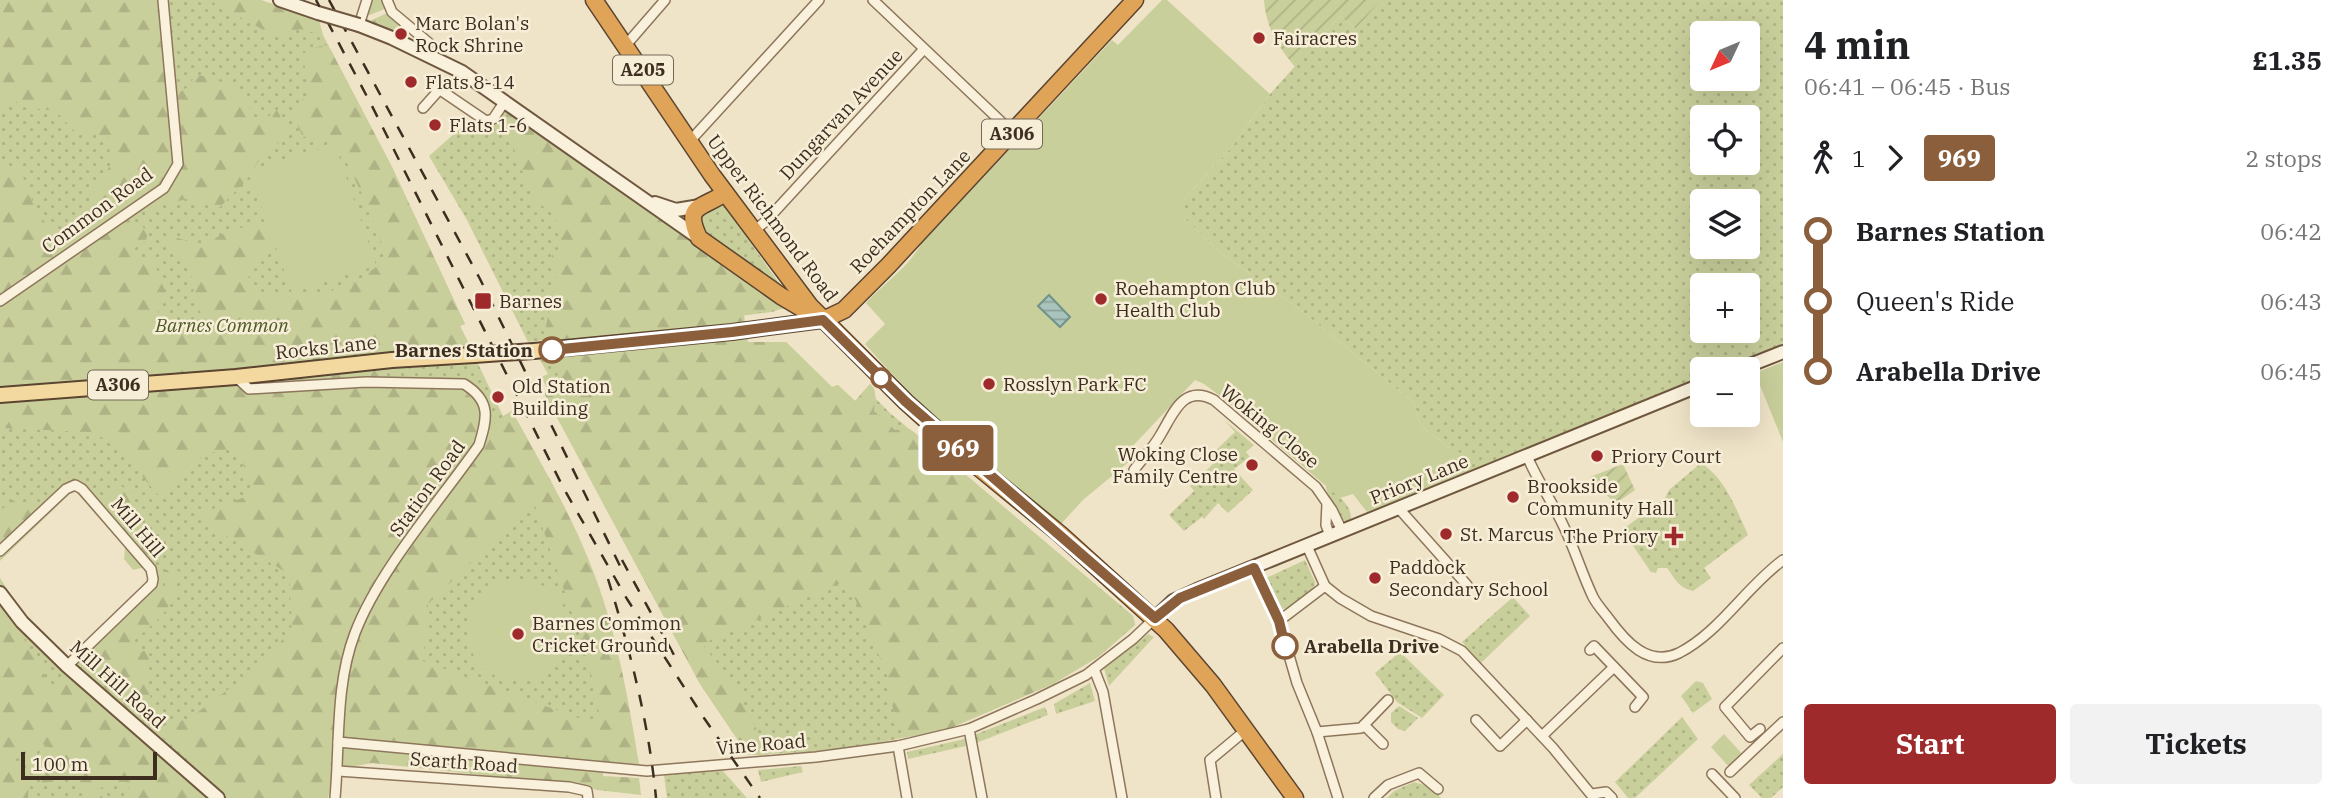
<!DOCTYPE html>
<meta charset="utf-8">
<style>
body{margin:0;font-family:"IBM Plex Serif",serif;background:#f2f2f2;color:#202124;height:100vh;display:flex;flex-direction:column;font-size:26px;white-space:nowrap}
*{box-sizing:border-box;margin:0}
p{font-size:23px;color:#757577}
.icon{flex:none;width:38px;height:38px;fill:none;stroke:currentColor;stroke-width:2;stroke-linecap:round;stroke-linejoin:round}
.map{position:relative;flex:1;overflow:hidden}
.panel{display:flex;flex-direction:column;background:#fff;width:560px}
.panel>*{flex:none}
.badge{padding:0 14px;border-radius:5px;font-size:24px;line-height:46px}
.needle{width:46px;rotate:226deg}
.buttons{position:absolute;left:1690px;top:21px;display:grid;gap:14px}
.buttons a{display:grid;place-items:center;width:70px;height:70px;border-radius:7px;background:#fff;box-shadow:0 7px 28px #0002;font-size:35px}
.scale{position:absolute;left:21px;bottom:18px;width:136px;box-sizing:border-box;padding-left:7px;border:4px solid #3d2e20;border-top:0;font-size:19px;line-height:24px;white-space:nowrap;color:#3d2e20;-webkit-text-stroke:5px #f7eed8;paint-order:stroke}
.map>.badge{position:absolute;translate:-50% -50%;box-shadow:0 0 0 4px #fff}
.legs{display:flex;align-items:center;gap:10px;height:77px;padding:0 21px;font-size:23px}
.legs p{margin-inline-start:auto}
.overview{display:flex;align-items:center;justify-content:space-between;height:119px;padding:0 21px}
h1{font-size:38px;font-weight:800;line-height:52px}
.action{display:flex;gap:14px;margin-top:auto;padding:14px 21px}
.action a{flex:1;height:80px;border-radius:7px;background:#9e2a2b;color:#fff;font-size:28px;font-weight:800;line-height:80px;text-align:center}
.action a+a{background:#f2f2f2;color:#202124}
ul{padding:0 21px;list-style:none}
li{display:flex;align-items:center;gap:24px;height:70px;font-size:26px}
li i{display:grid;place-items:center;width:10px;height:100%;margin:0 9px;background:currentColor}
li i::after{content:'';width:18px;height:18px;margin:-9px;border:5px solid;border-radius:50%;background:#fff}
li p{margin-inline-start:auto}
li:first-child i{background:linear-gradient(#0000 50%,currentColor 0)}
li:last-child i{background:linear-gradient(currentColor 50%,#0000 0)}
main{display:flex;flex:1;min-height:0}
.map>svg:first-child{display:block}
.grass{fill:url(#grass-dots);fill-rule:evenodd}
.forest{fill:url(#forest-firs);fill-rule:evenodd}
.garden{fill:url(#garden-furrows)}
.pitch{fill:#c9cf9b}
.water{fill:url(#water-rules);stroke:#6f938a;stroke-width:2}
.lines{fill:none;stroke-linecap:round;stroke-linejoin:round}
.street-casing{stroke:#8d765c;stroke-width:12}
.secondary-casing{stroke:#6f573f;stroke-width:16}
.primary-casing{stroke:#5b4430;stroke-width:18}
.highway-casing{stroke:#5b4430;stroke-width:19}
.street{stroke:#faf1dc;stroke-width:9}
.secondary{stroke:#faf1dc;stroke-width:12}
.primary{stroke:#f3d9a0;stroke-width:14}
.highway{stroke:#e0a458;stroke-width:16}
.rail{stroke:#3d2e20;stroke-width:2.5;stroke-dasharray:12 12;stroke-linecap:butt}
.secondary-bridge-casing{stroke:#6f573f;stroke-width:16;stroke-linecap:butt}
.primary-bridge-casing{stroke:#5b4430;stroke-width:18;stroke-linecap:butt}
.secondary-bridge{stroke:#faf1dc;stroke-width:12}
.primary-bridge{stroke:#f3d9a0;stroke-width:14}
.line-1-casing{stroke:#fff;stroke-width:16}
.line-1{stroke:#8b5e3c;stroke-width:10}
.poi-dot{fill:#9e2a2b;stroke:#f7eed8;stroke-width:2.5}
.stop-1-dot{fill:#fff;stroke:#8b5e3c;stroke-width:3.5}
.labels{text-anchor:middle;stroke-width:5;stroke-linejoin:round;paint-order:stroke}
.shield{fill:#f7eed8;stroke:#756857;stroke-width:2}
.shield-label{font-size:18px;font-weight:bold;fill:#3d2e20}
.poi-label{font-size:19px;fill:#3d2e20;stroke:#f7eed8;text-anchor:start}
.street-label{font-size:19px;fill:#3d2e20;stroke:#f7eed8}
.park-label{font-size:19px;font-style:italic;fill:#4d5a26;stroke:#f7eed8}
.stop-label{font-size:19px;font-weight:bold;fill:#3d2e20;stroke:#f7eed8;text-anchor:end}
</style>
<main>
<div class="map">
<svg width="1783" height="798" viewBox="0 0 1783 798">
<defs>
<pattern id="grass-dots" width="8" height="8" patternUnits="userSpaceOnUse" patternTransform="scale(1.75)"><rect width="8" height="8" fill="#c9cf9b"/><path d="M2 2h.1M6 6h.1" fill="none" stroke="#aeb285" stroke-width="1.8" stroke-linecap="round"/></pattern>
<pattern id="forest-firs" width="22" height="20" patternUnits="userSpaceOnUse" patternTransform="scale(1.75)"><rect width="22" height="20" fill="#c9cf9b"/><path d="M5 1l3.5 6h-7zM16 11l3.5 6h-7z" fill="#aeb285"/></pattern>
<pattern id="garden-furrows" width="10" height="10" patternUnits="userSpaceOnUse" patternTransform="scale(1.75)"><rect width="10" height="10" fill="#c9cf9b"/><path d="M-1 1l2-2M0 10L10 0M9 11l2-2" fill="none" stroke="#aeb285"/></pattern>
<pattern id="water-rules" width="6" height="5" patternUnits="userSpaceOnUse" patternTransform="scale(1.75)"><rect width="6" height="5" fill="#a9c4bc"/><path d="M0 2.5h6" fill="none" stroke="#8ba098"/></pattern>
</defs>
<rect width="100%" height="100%" fill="#f0e4c8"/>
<!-- grass -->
<g class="grass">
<path d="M0,0H261L319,21L323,35L392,167L465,324L460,326L503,416L512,411C537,457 564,501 584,549C611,615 623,694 639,764L331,734L326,798H0V578L27,620L68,657L149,580L147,572L74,490L0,561Z"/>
<path d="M1381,0H1783V345L1723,369H1703V377L1470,471L1456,448L1451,449L1421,426L1414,403L1298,308L1221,253L1181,215V202L1232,147L1270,94L1340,16L1356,29ZM1703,33H1748V79H1703ZM1703,117H1748V163H1703ZM1703,201H1748V247H1703ZM1703,285H1748V331H1703Z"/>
<path d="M505,111L782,305L784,308L772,312L528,342L467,220L429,156L463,126L472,132C486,130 496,121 505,111Z"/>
<polygon points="719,204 725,207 784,290 704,235 700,215"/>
<polygon points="786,342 832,387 838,385 855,401 870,384 874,388 876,399 890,413 1133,616 1135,625 1098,657 1053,684 948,729 862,746 807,752 748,755 700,684 545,395 547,388 541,377 548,374 540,360"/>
<polygon points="1224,420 1254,445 1246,452 1250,457 1234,469 1253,490 1228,513 1218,503 1204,519 1202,517 1184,531 1169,515 1194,491 1190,486 1215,462 1210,456 1235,432"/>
<path d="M1701,463C1726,479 1736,509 1748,535L1704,568L1711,578L1693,591C1678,588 1675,578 1667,568H1658L1656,573L1651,572L1622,530L1665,498L1669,490Z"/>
<path d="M1327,486C1339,496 1353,506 1351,522H1346L1341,519L1326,489Z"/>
<polygon points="1305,560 1315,582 1314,588 1288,608 1282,609 1266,578"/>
<polygon points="1513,597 1530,616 1481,663 1462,642"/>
<polygon points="1148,634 1154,637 1109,686 1104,668"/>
<polygon points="1400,652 1444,695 1422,718 1397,702 1375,673"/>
<polygon points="1696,681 1703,683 1712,699 1693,713 1681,696"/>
<polygon points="1090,683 1095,701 1056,714 1054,704"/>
<polygon points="1399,706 1418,718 1405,731 1398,729 1391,722 1391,713"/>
<polygon points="1045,707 1048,715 976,743 974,735"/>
<polygon points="1682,717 1698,739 1635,798 1628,798 1615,782"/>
<polygon points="965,739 966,746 908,759 907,752"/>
<polygon points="1783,754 1783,787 1771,798 1762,798 1749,785"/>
<polygon points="801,766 803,772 761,782 758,770"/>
<polygon points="722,770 747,798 667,798 664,775"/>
<polygon points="1414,782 1431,787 1441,798 1387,798 1394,791"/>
</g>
<!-- forest -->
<g class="forest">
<path d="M0,0H158L167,93C183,93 188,89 195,75C212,76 234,86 245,100C252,109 249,115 260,123L277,110L289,134L285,140L273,146L261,157L246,181L220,207L187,199L142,210L136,202L119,213L149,231L145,242L129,251L154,262L166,294L154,322L164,332L178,330L195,332L207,321L190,298L195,287L188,266L169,240L179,238L203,248C229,226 237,228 270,225L274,236L264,256L245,282L267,296L317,294L343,288L360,279L387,259L370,211L338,144L311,136L303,137L294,118L299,102L310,93V78L300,56L311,48L328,45L392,167L465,324L460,326L471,348L377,356L384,387L462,389L492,417L495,424L514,415C538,459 563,501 583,547C614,615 627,691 639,764L605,762L603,776L639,778L641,795L597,790L585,786L372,763L334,770L328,798H233L153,729L190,718L249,674L272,654L292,626L289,574L231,539L197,515L253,494L238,447L206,454L158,495L115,444L90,432L0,428V163L17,168L27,184L35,210L55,234L86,224L96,211L92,194L111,164L108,137L73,130L56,111L23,107L13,99L2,114L0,123ZM534,503L583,645L601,721L584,720L423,661L428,604Z"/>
<polygon points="209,0 261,0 319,21 323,35 300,29 278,38"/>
<polygon points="370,0 385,0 387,8 370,15 366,14"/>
<polygon points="389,12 403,24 390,35 363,24 365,19 370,21"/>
<path d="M508,113L782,305L784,308L744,315L748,342H786L832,387L838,385L855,401L870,384C877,391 875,401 874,411L895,430L910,429L939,452L1133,616L1135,625L1098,657L1053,684L948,729L911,737C896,722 887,697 887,675L847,580L702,644L734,684L769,755H748L700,684L545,395L547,388L562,369L545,331L556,278L551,267L552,255L561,251L562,243L553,212L534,201C525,171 506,146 508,113Z"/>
<polygon points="120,485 132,494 134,517 141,538 154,543 154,565 133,570 124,559 126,537 98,510 103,499"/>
<polygon points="11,500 40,506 0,544 0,512"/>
<path d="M166,570L179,571C173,611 162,617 133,641L140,652L150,649L145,683L153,703L143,723L99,683L96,670L79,666L150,594L165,586Z"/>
<polygon points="0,608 17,627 52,688 64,680 86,688 211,798 135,798 124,781 97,789 103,798 85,798 72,780 61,779 42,784 33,771 39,753 48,747 44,744 25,751 11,764 29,782 28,798 0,798"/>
</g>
<!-- garden -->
<g class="garden">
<path d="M1264,0H1381L1356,29L1340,16L1295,67C1278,46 1266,28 1264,0Z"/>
<polygon points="1623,464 1635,490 1615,504 1590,477"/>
</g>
<!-- pitch -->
<g class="pitch">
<path d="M1162,0H1167L1270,94L1232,147L1181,202V215L1221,253L1298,308L1414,403L1421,426L1451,449L1456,447L1470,471L1367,512L1353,494L1340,498L1224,399L1204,384L1195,380L1130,449L1136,456L1083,500L1061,524C992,469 923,411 865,344L885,324L866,303C886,281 906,270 922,243L1112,40L1118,45Z"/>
<polygon points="335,144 376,265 292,293 249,172"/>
<polygon points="1783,362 1783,442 1755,373"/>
<circle cx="518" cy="630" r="51"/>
<polygon points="1724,734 1743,755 1729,767 1711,747"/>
</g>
<!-- water -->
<polygon class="water" points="1049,295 1070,317 1060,327 1038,306"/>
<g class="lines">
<defs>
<g id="street">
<polyline points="387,0 392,12 429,43"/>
<polyline points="873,0 1013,133"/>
<polyline points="359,25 367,0"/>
<polyline points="626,45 665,0"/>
<polyline points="433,85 486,121 493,119 505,101"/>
<polyline points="423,108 440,89"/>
<polyline points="690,141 819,0"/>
<polyline points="754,231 766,221 924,49"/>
<polyline points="0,301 164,188 178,164 163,0"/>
<path d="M236,377L249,389L366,382L464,384C492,401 487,419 479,445C440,501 379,570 355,633C335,685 340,744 335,798"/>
<path d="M1527,456C1537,480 1553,503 1564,527C1575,550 1582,574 1593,597C1597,605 1604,612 1609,619C1625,641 1648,668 1679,653C1720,632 1746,587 1783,560"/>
<path d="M1134,470C1143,458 1154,447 1161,434C1174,412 1184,384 1214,400L1316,487L1332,510L1342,531"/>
<polyline points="1327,504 1326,525 1330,536"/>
<polyline points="1400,507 1402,512 1467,585"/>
<polyline points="1307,546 1325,586 1340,598 1371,616 1439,639 1462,651 1553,748 1594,798"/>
<polyline points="0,551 66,489 75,485 82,489 151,569 153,579 152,584 67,666"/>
<polyline points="1254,568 1279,621 1297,683 1317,732 1338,798"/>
<polyline points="1279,621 1325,586"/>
<polyline points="1590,650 1594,646 1643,697 1635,707"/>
<polyline points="1094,669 1103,692 1122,798"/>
<polyline points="1476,720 1500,746 1527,720"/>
<polyline points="1364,725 1383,744"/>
<polyline points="969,729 982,798"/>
<polyline points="1760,729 1750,737 1725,707 1783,648"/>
<polyline points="1317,732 1361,728 1388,700"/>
<polyline points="1542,736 1614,667"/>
<polyline points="338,742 647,771 816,757 898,746 969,729 1037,699 1086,675 1133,639 1155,618"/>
<polyline points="898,746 907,798"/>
<polyline points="338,771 569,787 587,791 588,798"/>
<polyline points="1730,772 1783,722"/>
<polyline points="1712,774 1735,798"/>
<polyline points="1592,794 1606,792 1612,798"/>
<polyline points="1216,798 1210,760 1246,730"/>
<polyline points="1374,798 1388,785 1419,773 1438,789"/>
</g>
<g id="secondary">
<polyline points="280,0 318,13"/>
<polyline points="359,25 392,38 462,72 699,238"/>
<polyline points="655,203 676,210 700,206"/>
<polyline points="1740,369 1783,352"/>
<polyline points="0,593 22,622 67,666 218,798"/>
<polyline points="1155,618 1173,601 1197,590 1703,384"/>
</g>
<g id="primary">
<polyline points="534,351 732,332 823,320"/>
<polyline points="0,395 236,377 392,360 474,355"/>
</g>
<g id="highway">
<polyline points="594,0 712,175 810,306 906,402 978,467 1060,534 1166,630 1213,685 1295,798"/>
<path d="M725,193C702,209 683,204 699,238L781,296L815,316"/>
<polyline points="823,320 844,310 888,266 1135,0"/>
</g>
</defs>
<!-- street casing -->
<use href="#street" class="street-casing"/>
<!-- secondary casing -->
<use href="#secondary" class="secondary-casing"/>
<!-- primary casing -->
<use href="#primary" class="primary-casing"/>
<!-- highway casing -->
<use href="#highway" class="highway-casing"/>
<!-- street -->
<use href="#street" class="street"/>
<!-- secondary -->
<use href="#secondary" class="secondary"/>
<!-- primary -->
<use href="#primary" class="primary"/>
<!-- highway -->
<use href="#highway" class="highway"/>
<!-- rail -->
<g class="rail">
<polyline points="316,0 372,106 564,489 627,599 704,718 760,798"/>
<polyline points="329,0 480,279 622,570"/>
<polyline points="622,560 674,655"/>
<path d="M608,579C630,650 649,724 656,798"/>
</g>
<defs>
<polyline id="secondary-bridge" points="318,13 359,25"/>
<polyline id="primary-bridge" points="474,355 534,351"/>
</defs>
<!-- secondary-bridge casing -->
<use href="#secondary-bridge" class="secondary-bridge-casing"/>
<!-- primary-bridge casing -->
<use href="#primary-bridge" class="primary-bridge-casing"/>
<!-- secondary-bridge -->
<use href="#secondary-bridge" class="secondary-bridge"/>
<!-- primary-bridge -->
<use href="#primary-bridge" class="primary-bridge"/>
</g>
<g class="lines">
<defs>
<polyline id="line-1" points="552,350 732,332 823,320 906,402 1155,618 1180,598 1254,568 1279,621 1285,646"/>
</defs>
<!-- line-1 casing -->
<use href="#line-1" class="line-1-casing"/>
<!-- line-1 -->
<use href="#line-1" class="line-1"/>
</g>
<!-- markers -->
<g class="poi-dot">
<circle cx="401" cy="34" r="7"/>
<circle cx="1259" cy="38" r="7"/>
<circle cx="411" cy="82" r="7"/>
<circle cx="435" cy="125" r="7"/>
<circle cx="1101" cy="299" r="7"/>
<rect x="474" y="292" width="18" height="18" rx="3.5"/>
<circle cx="989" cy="384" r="7"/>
<circle cx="498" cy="397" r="7"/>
<circle cx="1597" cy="456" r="7"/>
<circle cx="1252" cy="465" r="7"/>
<circle cx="1513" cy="497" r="7"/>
<circle cx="1446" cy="534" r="7"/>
<path d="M1670.5 525.5h7v7h7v7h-7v7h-7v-7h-7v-7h7z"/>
<circle cx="1375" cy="578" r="7"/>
<circle cx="518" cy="634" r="7"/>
</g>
<g class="stop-1-dot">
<circle cx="552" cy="350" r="12"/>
<circle cx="881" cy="378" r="9"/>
<circle cx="1285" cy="646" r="12"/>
</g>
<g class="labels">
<!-- shield labels -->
<g class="shield">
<rect x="613" y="55.5" width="60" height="29" rx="5"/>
<rect x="982" y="119.5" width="60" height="29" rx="5"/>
<rect x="88" y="370.5" width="60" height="29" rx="5"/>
</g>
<g class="shield-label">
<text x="643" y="76">A205</text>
<text x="1012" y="140">A306</text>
<text x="118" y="391">A306</text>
</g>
<!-- poi labels -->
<g class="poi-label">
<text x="415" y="30">Marc Bolan's<tspan x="415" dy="22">Rock Shrine</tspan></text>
<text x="1273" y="45">Fairacres</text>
<text x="425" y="89">Flats 8-14</text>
<text x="449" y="132">Flats 1-6</text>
<text x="1115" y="295">Roehampton Club<tspan x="1115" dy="22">Health Club</tspan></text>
<text x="499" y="308">Barnes</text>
<text x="1003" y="391">Rosslyn Park FC</text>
<text x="512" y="393">Old Station<tspan x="512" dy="22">Building</tspan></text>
<text x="1238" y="461" text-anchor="end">Woking Close<tspan x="1238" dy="22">Family Centre</tspan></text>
<text x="1611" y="463">Priory Court</text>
<text x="1527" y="493">Brookside<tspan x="1527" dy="22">Community Hall</tspan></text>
<text x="1460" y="541">St. Marcus</text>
<text x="1658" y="543" text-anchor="end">The Priory</text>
<text x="1389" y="574">Paddock<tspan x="1389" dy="22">Secondary School</tspan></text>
<text x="532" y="630">Barnes Common<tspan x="532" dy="22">Cricket Ground</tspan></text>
</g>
<!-- street labels -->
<g class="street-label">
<text transform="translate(841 114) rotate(-47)" y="7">Dungarvan Avenue</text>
<text transform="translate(97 210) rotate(-36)" y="7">Common Road</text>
<text transform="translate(910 211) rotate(-46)" y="7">Roehampton Lane</text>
<text transform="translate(773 218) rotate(53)" y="7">Upper Richmond Road</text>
<text transform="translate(326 347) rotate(-6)" y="7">Rocks Lane</text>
<text transform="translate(1270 426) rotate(39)" y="7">Woking Close</text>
<text transform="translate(1419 479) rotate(-22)" y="7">Priory Lane</text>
<text transform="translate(427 488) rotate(-54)" y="7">Station Road</text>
<text transform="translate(138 527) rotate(50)" y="7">Mill Hill</text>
<text transform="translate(118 684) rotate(42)" y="7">Mill Hill Road</text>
<text transform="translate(761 744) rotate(-5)" y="7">Vine Road</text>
<text transform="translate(464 762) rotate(4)" y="7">Scarth Road</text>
</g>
<!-- park labels -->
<g class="park-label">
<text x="222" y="332">Barnes Common</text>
</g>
<!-- stop labels -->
<g class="stop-label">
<text x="533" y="357">Barnes Station</text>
<text x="1304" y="653" text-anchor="start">Arabella Drive</text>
</g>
</g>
</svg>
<div class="buttons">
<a><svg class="needle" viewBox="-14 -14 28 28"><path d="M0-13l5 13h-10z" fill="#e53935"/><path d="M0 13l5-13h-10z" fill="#757577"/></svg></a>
<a><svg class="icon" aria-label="locate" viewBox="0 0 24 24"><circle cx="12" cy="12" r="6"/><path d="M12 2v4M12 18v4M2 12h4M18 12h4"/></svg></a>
<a><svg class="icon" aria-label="layers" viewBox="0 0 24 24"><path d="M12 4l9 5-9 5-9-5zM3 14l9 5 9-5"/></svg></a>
<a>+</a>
<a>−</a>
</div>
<div class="scale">100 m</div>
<b class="badge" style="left:958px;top:448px;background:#8b5e3c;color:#fff">969</b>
</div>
<section class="panel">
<div class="overview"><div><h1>4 min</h1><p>06:41 – 06:45 · Bus</p></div><b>£1.35</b></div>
<div class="legs"><svg class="icon" aria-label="walk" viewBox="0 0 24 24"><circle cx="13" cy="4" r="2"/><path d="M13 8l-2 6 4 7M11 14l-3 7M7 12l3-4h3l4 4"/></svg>1<svg class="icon" aria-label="forward" viewBox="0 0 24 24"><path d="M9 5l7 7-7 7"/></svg><b class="badge" style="background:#8b5e3c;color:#fff">969</b><p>2 stops</p></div>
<ul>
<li><i style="color:#8b5e3c"></i><b>Barnes Station</b><p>06:42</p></li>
<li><i style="color:#8b5e3c"></i><span>Queen's Ride</span><p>06:43</p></li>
<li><i style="color:#8b5e3c"></i><b>Arabella Drive</b><p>06:45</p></li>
</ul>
<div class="action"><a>Start</a><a>Tickets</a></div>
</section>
</main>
